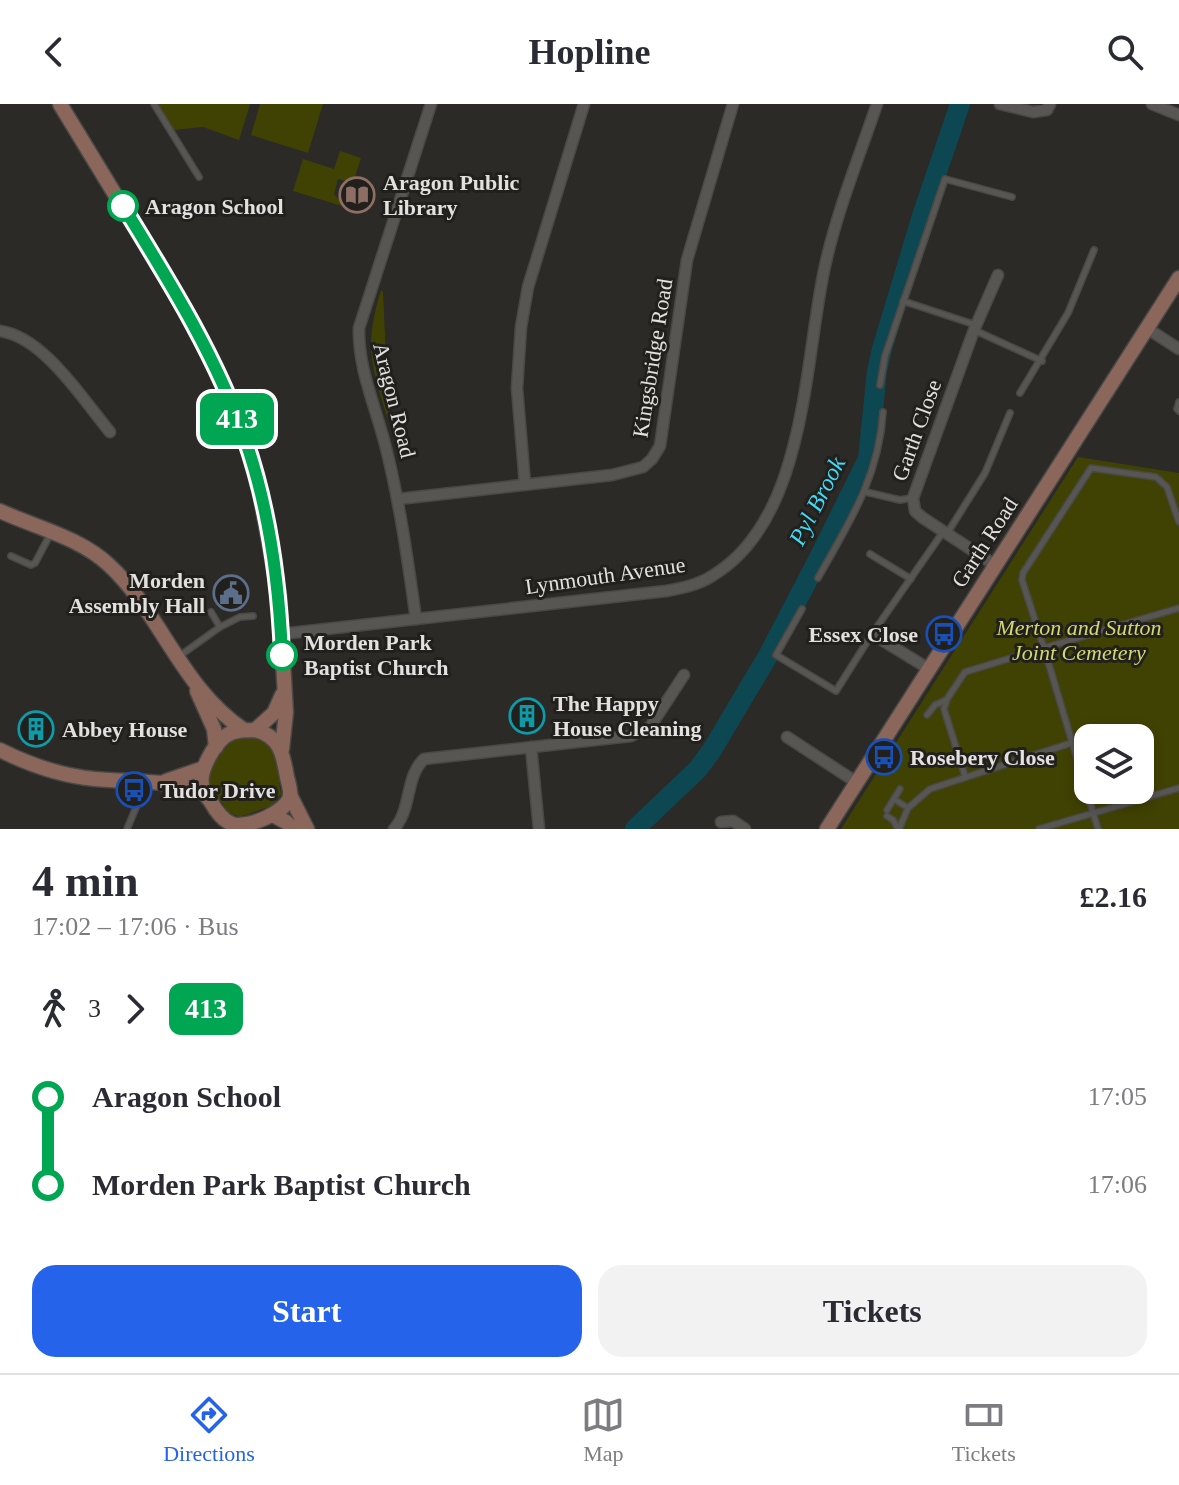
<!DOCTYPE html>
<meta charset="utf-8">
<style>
body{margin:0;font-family:"Times New Roman",serif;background:#f2f2f3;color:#2b2b33;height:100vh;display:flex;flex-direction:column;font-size:30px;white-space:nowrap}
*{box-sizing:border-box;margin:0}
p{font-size:26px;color:#7c7c81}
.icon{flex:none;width:44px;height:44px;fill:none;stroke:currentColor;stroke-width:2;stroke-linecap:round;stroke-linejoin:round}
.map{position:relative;height:725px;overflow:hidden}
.drawer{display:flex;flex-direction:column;background:#fff;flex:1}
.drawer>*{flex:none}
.badge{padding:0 16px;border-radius:12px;font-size:28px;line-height:52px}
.fabs{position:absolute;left:1074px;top:620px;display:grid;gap:16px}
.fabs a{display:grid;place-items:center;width:80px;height:80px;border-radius:16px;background:#fff;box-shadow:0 4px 12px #0003;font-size:40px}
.map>.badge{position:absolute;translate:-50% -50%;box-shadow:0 0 0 4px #fff}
.legs{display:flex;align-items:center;gap:12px;height:88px;padding:0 32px;font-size:26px}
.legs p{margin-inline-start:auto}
.overview{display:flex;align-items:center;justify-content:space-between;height:136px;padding:0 32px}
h1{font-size:44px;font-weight:700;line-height:60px}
.button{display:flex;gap:16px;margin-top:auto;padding:16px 32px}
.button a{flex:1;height:92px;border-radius:24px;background:#2563eb;color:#fff;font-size:32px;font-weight:700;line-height:92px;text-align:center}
.button a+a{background:#f2f2f3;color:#2b2b33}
ul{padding:0 32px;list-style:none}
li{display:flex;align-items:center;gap:28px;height:88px;font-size:30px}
li i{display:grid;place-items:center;width:12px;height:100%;margin:0 10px;background:currentColor}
li i::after{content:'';width:20px;height:20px;margin:-10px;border:6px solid;border-radius:50%;background:#fff}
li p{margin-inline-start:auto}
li:first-child i{background:linear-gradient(#0000 50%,currentColor 0)}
li:last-child i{background:linear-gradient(currentColor 50%,#0000 0)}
header{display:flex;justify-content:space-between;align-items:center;height:104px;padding:0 32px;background:#fff;font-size:36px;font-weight:700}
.menu{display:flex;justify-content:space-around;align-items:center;height:112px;border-top:2px solid #e1e1e2;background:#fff;font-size:22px;color:#7c7c81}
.menu a{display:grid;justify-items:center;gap:4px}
.menu .selected{color:#2563eb}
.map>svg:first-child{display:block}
.green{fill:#404203;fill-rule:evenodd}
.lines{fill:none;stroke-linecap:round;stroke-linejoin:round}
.river{stroke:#0d4852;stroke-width:20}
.lane-casing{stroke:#4a4846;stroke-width:8}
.street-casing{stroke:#4a4846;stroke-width:13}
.secondary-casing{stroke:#4a4846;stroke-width:17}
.lane{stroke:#585653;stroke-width:5}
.street{stroke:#585653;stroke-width:10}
.secondary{stroke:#8a675a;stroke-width:14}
.line-1-casing{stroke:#fff;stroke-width:18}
.line-1{stroke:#00a651;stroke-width:12}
.stop-1-dot{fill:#fff;stroke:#00a651;stroke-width:4}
.labels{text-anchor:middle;stroke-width:6;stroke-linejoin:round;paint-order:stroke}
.poi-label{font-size:22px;font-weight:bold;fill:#e2e1df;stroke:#21201d;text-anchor:start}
.stop-label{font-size:22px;font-weight:bold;fill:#e2e1df;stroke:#21201d;text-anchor:start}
.street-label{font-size:22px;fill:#e2e1df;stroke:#21201d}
.park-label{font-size:22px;font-style:italic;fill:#d3d86f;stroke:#21201d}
.water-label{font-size:24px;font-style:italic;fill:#41d9f5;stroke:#21201d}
</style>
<header><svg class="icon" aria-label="back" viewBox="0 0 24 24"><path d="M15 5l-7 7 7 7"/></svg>Hopline<svg class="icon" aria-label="search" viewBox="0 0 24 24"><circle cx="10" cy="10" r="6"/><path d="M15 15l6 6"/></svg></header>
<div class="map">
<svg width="1179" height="725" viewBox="0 0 1179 725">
<rect width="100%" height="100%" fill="#2b2a27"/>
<!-- green -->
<g class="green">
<polygon points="157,0 250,0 239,36 203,23 173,26"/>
<polygon points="260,0 323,0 308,49 251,31"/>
<polygon points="340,47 361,54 353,79 338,75 334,90 342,99 342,102 293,87 303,55 334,65"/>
<path d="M381,186L383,188L389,319C372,262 363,246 381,186Z"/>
<path d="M1078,353L1179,369V725H841ZM1088,634H1140V686H1088Z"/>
<path d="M238,633C282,634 275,653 281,690L273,701L240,713L229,709L208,679C210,662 224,642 238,633Z"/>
</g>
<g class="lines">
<!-- river -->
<polyline class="river" points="635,725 698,665 712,646 769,550 817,458 868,355 877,267 882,245 922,112 960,0"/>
<defs>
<g id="lane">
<polyline points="154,0 199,73"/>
<polyline points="903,197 976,221"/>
<polyline points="974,226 1042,257"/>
<polyline points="880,281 885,252 945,75 1012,93"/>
<polyline points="1020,289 1068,209 1094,146"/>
<polyline points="1179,298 1177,305 1179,307"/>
<polyline points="866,388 900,396 912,394"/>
<polyline points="948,428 985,369 1010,309"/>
<polyline points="870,450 911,475"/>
<polyline points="11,452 31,461 35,459 51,429"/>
<path d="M818,474C849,419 879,373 883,308"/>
<polyline points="802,505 776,551 836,587 872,530 943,428"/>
<polyline points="220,523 240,513 253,512"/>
<polyline points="178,553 220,523 211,508"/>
<polyline points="927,611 935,601 946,596"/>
<polyline points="965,672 944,605 947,595 965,568 1044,544 1022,476 1023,469 1091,364 1156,373 1167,383 1179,418"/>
<polyline points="894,695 908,704"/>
<polyline points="887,706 900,685"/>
<polyline points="887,712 893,716 898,725"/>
<polyline points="127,725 145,682"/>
<polyline points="899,725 908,704 930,685 1071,639"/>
<polyline points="1039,725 1179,684"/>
<polyline points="1098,725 1044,544 1179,504"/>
</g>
<g id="street">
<polyline points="1000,0 1033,8 1047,6 1050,0"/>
<polyline points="1152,0 1179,11"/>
<polyline points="1148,225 1179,245"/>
<path d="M0,227C44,233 83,296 110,328"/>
<polyline points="525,380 517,284 521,223 528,183 584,0"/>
<polyline points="398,395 612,371 643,363 652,355 660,342 687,156 733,0"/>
<polyline points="995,461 923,414 915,407 913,394 974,226 998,171"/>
<path d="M416,515C408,458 400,400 386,344C376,303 358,266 359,224L431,0"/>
<path d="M281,530L666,487C682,484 698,481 712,472C807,416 804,256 825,162C837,107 859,53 877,0"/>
<polyline points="872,530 929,565"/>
<polyline points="787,633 856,678"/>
<polyline points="531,643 539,725"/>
<polyline points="721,718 733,717 745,725"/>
<path d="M394,725C412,705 405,673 424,655L631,632L650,623L684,571"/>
</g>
<g id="secondary">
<polyline points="60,0 186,207 221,276 246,336 260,389 279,491 286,608 282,645"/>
<path d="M0,407C37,424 79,433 109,461C161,509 181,584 244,626"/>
<polyline points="197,587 214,625 216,643"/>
<path d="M255,626C280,632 283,650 287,673C288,678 291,686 290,692C287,708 247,725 232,720C222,716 216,707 211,698C207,693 203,688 202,681C199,666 216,635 231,629C239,626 247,626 255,626Z"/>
<polyline points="255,626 274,609 282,591"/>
<path d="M0,646C30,661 62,672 95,675C133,679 169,674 205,690"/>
<polyline points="166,677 204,664"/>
<polyline points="290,691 307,725"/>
<polyline points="273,711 286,718 294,725"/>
<polyline points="827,725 1179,174"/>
</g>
</defs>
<!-- lane casing -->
<use href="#lane" class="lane-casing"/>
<!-- street casing -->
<use href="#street" class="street-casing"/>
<!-- secondary casing -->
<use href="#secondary" class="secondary-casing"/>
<!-- lane -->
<use href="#lane" class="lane"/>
<!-- street -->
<use href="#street" class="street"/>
<!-- secondary -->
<use href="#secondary" class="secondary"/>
</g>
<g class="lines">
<defs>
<path id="line-1" d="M123,102C169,177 216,252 245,335C269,404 279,478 282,551"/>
</defs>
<!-- line-1 casing -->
<use href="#line-1" class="line-1-casing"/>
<!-- line-1 -->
<use href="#line-1" class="line-1"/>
</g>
<!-- icons -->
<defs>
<symbol id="library-ring" viewBox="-11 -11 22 22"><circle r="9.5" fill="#21201d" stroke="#8d6e63" stroke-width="1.5"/><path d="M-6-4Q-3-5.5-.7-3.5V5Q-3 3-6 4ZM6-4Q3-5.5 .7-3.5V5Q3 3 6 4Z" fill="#8d6e63"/></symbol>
<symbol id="civic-ring" viewBox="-11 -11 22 22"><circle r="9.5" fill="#21201d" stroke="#5c6f8a" stroke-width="1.5"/><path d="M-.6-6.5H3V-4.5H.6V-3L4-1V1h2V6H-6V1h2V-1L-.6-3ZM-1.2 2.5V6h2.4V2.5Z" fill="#5c6f8a"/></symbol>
<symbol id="bus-ring" viewBox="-11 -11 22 22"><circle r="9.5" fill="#21201d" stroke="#1a4fb4" stroke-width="1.5"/><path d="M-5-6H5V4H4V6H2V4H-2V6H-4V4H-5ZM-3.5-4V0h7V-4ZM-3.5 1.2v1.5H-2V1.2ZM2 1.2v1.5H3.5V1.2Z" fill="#1a4fb4"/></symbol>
<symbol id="building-ring" viewBox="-11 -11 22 22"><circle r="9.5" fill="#21201d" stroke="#0f9aa8" stroke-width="1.5"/><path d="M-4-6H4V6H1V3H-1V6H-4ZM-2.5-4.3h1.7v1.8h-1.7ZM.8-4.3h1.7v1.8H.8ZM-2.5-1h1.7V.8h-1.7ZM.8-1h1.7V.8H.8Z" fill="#0f9aa8"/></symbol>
</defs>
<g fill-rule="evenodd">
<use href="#library-ring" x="337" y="71" width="40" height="40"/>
<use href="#civic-ring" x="211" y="469" width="40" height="40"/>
<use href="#bus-ring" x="924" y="510" width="40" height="40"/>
<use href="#building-ring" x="507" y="592" width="40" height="40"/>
<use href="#building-ring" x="16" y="605" width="40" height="40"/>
<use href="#bus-ring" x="864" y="633" width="40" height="40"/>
<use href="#bus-ring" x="114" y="666" width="40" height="40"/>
</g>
<!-- markers -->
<g class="stop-1-dot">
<circle cx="123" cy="102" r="14"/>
<circle cx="282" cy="551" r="14"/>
</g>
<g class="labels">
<!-- poi labels -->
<g class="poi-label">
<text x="383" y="86">Aragon Public<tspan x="383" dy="25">Library</tspan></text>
<text x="205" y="484" text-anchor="end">Morden<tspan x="205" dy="25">Assembly Hall</tspan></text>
<text x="918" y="538" text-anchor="end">Essex Close</text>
<text x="553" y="607">The Happy<tspan x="553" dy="25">House Cleaning</tspan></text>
<text x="62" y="633">Abbey House</text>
<text x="910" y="661">Rosebery Close</text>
<text x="160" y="694">Tudor Drive</text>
</g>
<!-- stop labels -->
<g class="stop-label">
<text x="145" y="110">Aragon School</text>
<text x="304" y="546">Morden Park<tspan x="304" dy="25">Baptist Church</tspan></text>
</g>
<!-- street labels -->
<g class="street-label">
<text transform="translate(652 254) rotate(-81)" y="8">Kingsbridge Road</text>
<text transform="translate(395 296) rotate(76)" y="8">Aragon Road</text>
<text transform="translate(916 326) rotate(-70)" y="8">Garth Close</text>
<text transform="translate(984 438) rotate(-57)" y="8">Garth Road</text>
<text transform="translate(605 471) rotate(-8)" y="8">Lynmouth Avenue</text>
</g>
<!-- park labels -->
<g class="park-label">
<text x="1079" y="531">Merton and Sutton<tspan x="1079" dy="25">Joint Cemetery</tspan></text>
</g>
<!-- water labels -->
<g class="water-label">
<text transform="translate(817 397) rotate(-63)" y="8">Pyl Brook</text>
</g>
</g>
</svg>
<div class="fabs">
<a><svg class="icon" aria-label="layers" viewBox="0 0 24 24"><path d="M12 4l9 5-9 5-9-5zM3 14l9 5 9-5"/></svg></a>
</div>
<b class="badge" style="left:237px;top:315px;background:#00a651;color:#fff">413</b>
</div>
<section class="drawer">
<div class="overview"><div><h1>4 min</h1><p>17:02 – 17:06 · Bus</p></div><b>£2.16</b></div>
<div class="legs"><svg class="icon" aria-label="walk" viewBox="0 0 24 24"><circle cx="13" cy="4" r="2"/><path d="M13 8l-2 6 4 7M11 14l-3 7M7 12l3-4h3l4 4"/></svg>3<svg class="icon" aria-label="forward" viewBox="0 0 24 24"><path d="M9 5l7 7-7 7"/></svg><b class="badge" style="background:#00a651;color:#fff">413</b></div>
<ul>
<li><i style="color:#00a651"></i><b>Aragon School</b><p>17:05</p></li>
<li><i style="color:#00a651"></i><b>Morden Park Baptist Church</b><p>17:06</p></li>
</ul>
<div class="button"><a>Start</a><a>Tickets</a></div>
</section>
<nav class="menu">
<a class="selected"><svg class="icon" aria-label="directions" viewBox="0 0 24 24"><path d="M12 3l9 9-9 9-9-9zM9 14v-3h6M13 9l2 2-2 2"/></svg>Directions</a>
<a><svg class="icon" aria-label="map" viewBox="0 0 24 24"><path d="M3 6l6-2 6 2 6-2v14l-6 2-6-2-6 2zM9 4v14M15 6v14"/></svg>Map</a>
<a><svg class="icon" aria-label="tickets" viewBox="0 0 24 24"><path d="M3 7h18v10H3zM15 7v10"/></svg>Tickets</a>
</nav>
